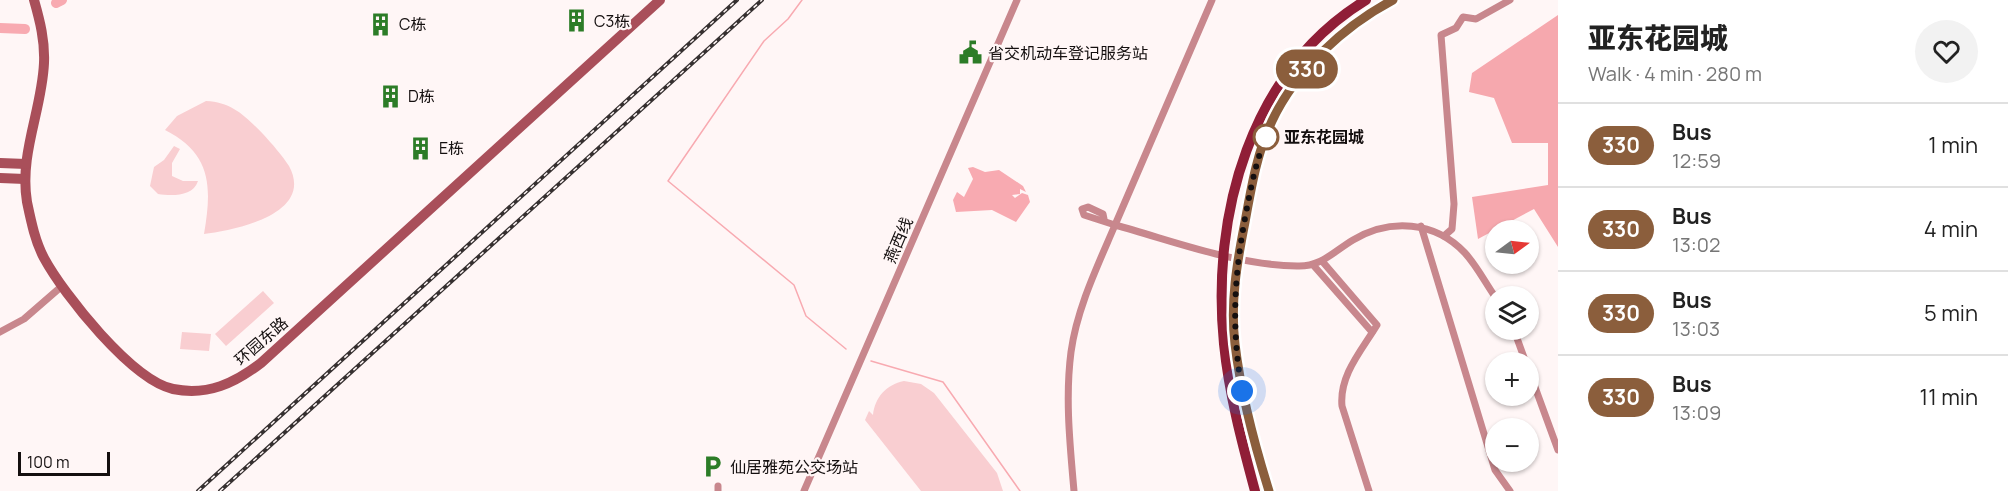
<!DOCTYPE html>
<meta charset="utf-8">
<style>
body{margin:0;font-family:Manrope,"Noto Sans SC",sans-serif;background:#f2f2f2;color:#222;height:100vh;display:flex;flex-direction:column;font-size:22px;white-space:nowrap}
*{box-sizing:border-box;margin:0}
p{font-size:20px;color:#767676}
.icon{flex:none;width:33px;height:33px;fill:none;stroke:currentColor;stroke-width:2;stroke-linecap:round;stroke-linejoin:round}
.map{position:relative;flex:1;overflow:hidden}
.details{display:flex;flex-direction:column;background:#fff;width:450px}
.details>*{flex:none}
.badge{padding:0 12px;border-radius:20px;font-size:21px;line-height:39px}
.needle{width:39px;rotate:75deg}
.tools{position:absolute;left:1485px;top:220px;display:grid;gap:12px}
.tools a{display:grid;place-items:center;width:54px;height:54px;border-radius:50%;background:#fff;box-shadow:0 2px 4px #0004;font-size:30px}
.scale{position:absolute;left:18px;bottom:15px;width:92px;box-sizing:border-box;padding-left:6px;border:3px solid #140f0f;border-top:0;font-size:16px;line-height:21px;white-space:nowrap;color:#140f0f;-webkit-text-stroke:4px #fff6f6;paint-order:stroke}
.you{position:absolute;width:30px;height:30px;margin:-15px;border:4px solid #fff;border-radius:50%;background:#1a73e8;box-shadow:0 0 0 9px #1a73e833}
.map>.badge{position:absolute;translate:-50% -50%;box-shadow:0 0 0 3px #fff}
.round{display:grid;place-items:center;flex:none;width:63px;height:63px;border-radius:32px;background:#f2f2f2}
.overview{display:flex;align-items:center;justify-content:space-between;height:102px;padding:0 30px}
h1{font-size:28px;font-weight:800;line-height:45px}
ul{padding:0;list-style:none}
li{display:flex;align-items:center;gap:18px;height:84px;padding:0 30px;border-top:2px solid #e0e0e0}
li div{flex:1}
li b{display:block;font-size:22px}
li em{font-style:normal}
li .badge{min-width:66px;font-weight:700;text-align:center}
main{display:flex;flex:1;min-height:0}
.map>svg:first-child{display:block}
.green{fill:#f9ced1}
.forest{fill:#f6a8ae}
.water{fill:#f8aab1}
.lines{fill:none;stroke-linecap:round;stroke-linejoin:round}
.stream{stroke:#f8aab1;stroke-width:1.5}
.river{stroke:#f8aab1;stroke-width:10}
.street{stroke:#c8878d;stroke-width:7}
.secondary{stroke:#a94f5a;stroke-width:10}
.primary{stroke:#901e37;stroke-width:10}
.rail-casing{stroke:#363030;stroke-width:4}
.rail{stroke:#fff6f6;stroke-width:1.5;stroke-dasharray:4.5;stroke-linecap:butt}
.line-casing{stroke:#fff;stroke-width:14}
.line{stroke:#8b5e3c;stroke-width:9}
.walk{stroke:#140f0f;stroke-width:6;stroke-dasharray:0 10.8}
.stop-dot{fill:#fff;stroke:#8b5e3c;stroke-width:3}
.labels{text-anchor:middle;stroke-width:4.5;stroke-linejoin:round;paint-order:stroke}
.poi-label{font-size:16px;fill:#140f0f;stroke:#fff6f6;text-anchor:start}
.stop-label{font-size:16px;font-weight:bold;fill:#140f0f;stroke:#fff6f6;text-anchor:start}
.street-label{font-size:16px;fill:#140f0f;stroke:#fff6f6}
</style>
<main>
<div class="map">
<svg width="1558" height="491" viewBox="0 0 1558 491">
<rect width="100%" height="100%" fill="#fff6f6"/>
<!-- green -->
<g class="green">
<path d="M206,101C232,102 245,116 263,134C272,144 282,155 289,166C315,214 235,230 204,234C212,187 212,154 165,130L177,116Z"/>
<path d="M174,146L180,149L172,163V176L183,181H198C193,197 171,196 158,194L150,186L154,167L164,160Z"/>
<polygon points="263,291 274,303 226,346 215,334"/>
<polygon points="182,332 211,334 209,351 180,349"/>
<path d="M904,381L921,384L934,393L997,473L1003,491H921L865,420L869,411L873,415C875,397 886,385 904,381Z"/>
</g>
<!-- forest -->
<polygon class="forest" points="1558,15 1558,247 1534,209 1478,239 1472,197 1548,185 1548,143 1512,143 1494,98 1469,92 1472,73"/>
<!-- water -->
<polygon class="water" points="973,167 985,172 999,170 1023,186 1026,192 1020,189 1020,194 1012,195 1015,198 1022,193 1028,195 1030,202 1016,222 992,210 956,212 953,200 957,192 964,197 973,179 968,168"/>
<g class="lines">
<!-- stream -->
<g class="stream">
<polyline points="802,0 788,19 764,41 668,181 794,285 806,316 846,349"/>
<polyline points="871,361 943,382 1020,491"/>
</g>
<!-- river -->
<g class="river">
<polyline points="56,3 62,0"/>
<polyline points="0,28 25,29"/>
</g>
<!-- street -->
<g class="street">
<polyline points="1104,219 1103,214 1088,207 1082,209 1084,215 1115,225 1212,0"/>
<polyline points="1421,226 1495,470 1510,491"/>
<polyline points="1444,236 1452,229 1454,204 1441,35 1456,28 1463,17 1476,19 1510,0"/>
<path d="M1322,261L1377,325C1362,350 1339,375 1342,406L1369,491"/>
<polyline points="1314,266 1372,332"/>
<polyline points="1514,330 1526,363"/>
<polyline points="0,332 24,319 62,286"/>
<polyline points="1528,368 1558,450"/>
<polyline points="718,486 718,491"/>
<polyline points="804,491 1017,0"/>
<path d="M1074,491C1070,445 1065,398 1071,352C1077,308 1098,265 1115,225C1174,241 1235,265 1297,266C1321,267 1333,252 1353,240C1390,218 1435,221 1465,253C1477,266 1486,284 1496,298"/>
</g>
<!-- secondary -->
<g class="secondary">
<path d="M34,0C40,21 45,41 44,63C42,110 19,154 27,202C31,221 35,241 44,258C64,295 132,380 173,389C208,396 235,383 261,363L660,0"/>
<polyline points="0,163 26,164"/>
<polyline points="0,178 25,179"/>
</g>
<!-- primary -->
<g class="primary">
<path d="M1255,491C1242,443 1229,394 1224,344C1211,215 1250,71 1366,0"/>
<path d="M1269,491C1255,443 1241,395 1235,344C1231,303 1236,263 1245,222C1251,188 1257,152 1272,121C1296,70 1344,26 1393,0"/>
</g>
<defs>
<g id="rail">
<polyline points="198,491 737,0"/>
<polyline points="220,491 762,0"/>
</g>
</defs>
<!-- rail casing -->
<use href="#rail" class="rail-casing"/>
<!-- rail -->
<use href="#rail" class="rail"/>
</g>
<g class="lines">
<defs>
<path id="line" d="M1269,491C1254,443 1241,395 1235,344C1230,303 1237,262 1245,222C1251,189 1257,152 1272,121C1296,70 1344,26 1393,0"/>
</defs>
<!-- line casing -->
<use href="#line" class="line-casing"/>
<!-- line -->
<use href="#line" class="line"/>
<!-- walk -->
<path class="walk" d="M1242,391C1231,327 1234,276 1246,213C1251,187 1256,161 1266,137"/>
</g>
<!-- icons -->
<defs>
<symbol id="building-bare" viewBox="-9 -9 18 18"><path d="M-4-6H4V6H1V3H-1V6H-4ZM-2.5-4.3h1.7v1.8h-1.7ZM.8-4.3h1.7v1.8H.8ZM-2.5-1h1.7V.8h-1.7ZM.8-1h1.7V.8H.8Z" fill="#2c7c27" stroke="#fff6f6" stroke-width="2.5" paint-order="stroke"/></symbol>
<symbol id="civic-bare" viewBox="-9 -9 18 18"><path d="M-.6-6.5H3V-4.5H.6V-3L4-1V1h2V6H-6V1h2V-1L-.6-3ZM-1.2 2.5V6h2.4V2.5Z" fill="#2c7c27" stroke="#fff6f6" stroke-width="2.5" paint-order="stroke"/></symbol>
<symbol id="parking-bare" viewBox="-9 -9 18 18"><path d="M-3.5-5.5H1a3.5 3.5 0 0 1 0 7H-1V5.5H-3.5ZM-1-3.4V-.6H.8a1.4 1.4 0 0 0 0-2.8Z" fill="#2c7c27" stroke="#fff6f6" stroke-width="2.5" paint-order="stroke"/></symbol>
</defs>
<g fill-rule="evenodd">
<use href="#building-bare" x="560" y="4" width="33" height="33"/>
<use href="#building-bare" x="364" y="8" width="33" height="33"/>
<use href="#civic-bare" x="954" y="36" width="33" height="33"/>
<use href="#building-bare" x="374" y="80" width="33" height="33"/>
<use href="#building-bare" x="404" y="132" width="33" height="33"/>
<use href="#parking-bare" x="696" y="450" width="33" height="33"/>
</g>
<!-- markers -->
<circle class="stop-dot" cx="1266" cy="137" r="12"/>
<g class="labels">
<!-- poi labels -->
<g class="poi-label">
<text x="594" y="27">C3栋</text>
<text x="399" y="30">C栋</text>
<text x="988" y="59">省交机动车登记服务站</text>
<text x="408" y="102">D栋</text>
<text x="439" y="154">E栋</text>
<text x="730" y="473">仙居雅苑公交场站</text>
</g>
<!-- stop labels -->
<g class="stop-label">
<text x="1284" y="143">亚东花园城</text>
</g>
<!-- street labels -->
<g class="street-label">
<text transform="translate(898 240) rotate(-67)" y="6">燕西线</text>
<text transform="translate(261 341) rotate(-41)" y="6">环园东路</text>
</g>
</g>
</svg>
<div class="tools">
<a><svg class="needle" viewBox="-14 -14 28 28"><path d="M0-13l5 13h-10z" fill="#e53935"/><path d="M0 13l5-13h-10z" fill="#767676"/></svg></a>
<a><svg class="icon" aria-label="layers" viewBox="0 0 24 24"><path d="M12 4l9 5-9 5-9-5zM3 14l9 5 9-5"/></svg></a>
<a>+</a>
<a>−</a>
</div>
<div class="scale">100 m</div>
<div class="you" style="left:1242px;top:391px"></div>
<b class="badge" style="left:1307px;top:69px;background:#8b5e3c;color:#fff">330</b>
</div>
<section class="details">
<div class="overview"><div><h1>亚东花园城</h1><p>Walk · 4 min · 280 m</p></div><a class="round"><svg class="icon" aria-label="heart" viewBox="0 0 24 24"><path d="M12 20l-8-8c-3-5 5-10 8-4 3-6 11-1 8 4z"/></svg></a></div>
<ul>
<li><span class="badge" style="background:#8b5e3c;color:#fff">330</span><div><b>Bus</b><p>12:59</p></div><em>1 min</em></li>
<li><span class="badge" style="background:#8b5e3c;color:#fff">330</span><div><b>Bus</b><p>13:02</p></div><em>4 min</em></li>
<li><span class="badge" style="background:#8b5e3c;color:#fff">330</span><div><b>Bus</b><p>13:03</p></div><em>5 min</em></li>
<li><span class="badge" style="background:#8b5e3c;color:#fff">330</span><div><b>Bus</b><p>13:09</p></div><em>11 min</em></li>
</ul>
</section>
</main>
